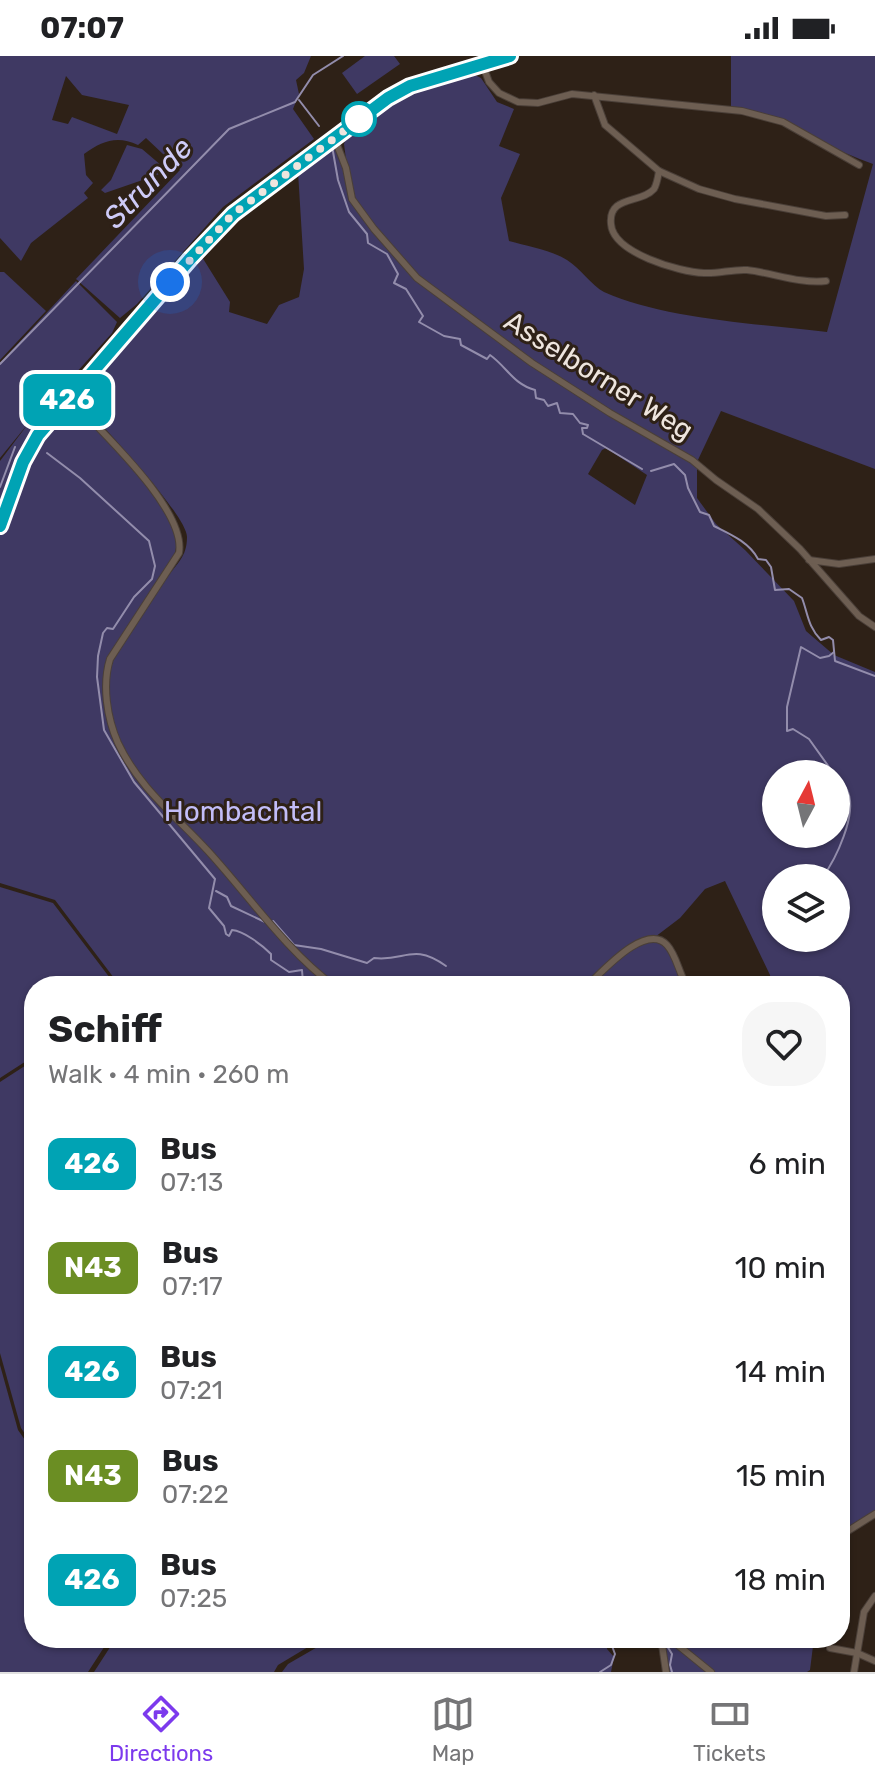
<!DOCTYPE html>
<meta charset="utf-8">
<style>
body{margin:0;font-family:Rubik,sans-serif;background:#f6f6f6;color:#202124;height:100vh;display:flex;flex-direction:column;font-size:30px;white-space:nowrap}
*{box-sizing:border-box;margin:0}
p{font-size:26px;color:#757577}
.icon{flex:none;width:44px;height:44px;fill:none;stroke:currentColor;stroke-width:2;stroke-linecap:round;stroke-linejoin:round}
.map{position:relative;flex:1;overflow:hidden}
.sheet{position:absolute;left:24px;top:920px;width:826px;height:672px;display:flex;flex-direction:column;background:#fff;border-radius:32px;box-shadow:0 2px 6px #0004}
.sheet>*{flex:none}
.badge{padding:0 16px;border-radius:12px;font-size:28px;line-height:52px}
.needle{width:52px;rotate:7deg}
.tools{position:absolute;left:762px;top:704px;display:grid;gap:16px}
.tools a{display:grid;place-items:center;width:88px;height:88px;border-radius:50%;background:#fff;box-shadow:0 2px 6px #0004;font-size:40px}
.you{position:absolute;width:40px;height:40px;margin:-20px;border:6px solid #fff;border-radius:50%;background:#1a73e8;box-shadow:0 0 0 12px #1a73e833}
.map>.badge{position:absolute;translate:-50% -50%;box-shadow:0 0 0 4px #fff}
.round{display:grid;place-items:center;flex:none;width:84px;height:84px;border-radius:32px;background:#f6f6f6}
.overview{display:flex;align-items:center;justify-content:space-between;height:136px;padding:0 24px}
h1{font-size:38px;font-weight:700;line-height:60px}
ul{padding:0;list-style:none}
li{display:flex;align-items:center;gap:24px;height:104px;padding:0 24px}
li div{flex:1}
li b{display:block;font-size:30px}
li em{font-style:normal}
li .badge{min-width:88px;font-weight:700;text-align:center}
.status{display:flex;justify-content:space-between;align-items:center;height:56px;padding:0 40px;background:#fff;direction:ltr}
.status svg{height:22px;fill:currentColor}
.dock{display:flex;justify-content:space-around;align-items:center;height:112px;border-top:2px solid #e0e0e0;background:#fff;font-size:22px;color:#757577}
.dock a{display:grid;justify-items:center;gap:4px}
.dock .current{color:#7c3aed}
.map>svg:first-child{display:block}
.green{fill:#3f3963;fill-rule:evenodd}
.lines{fill:none;stroke-linecap:round;stroke-linejoin:round}
.stream{stroke:#938dac;stroke-width:2}
.street-casing{stroke:#4a3f38;stroke-width:8}
.secondary-casing{stroke:#4a3f38;stroke-width:11}
.street{stroke:#6d5e52;stroke-width:6}
.secondary{stroke:#6d5e52;stroke-width:9}
.line-casing{stroke:#fff;stroke-width:18}
.line{stroke:#00a3b4;stroke-width:12}
.walk{stroke:#eee5de;stroke-width:8;stroke-dasharray:0 14.4}
.stop-dot{fill:#fff;stroke:#00a3b4;stroke-width:4}
.labels{text-anchor:middle;stroke-width:6;stroke-linejoin:round;paint-order:stroke}
.street-label{font-size:28px;fill:#eee5de;stroke:#2e2117}
.park-label{font-size:28px;fill:#c2bdf8;stroke:#2e2117}
.water-label{font-size:30px;font-style:italic;fill:#cecbf8;stroke:#2e2117}
</style>
<div class="status"><b>07:07</b><svg viewBox="0 0 49 12"><path d="M0 12V9h3v3zM5 12V6h3v6zM10 12V3h3v9zM15 12V0h3v12zM26 1h20v11H26zM47 4h2v5h-2z"/></svg></div>
<div class="map">
<svg width="875" height="1616" viewBox="0 0 875 1616">
<rect width="100%" height="100%" fill="#2e2117"/>
<!-- green -->
<g class="green">
<path d="M0,0H311L304,17L296,24L299,38L293,53L314,83L223,151L137,248L120,262L76,223L180,114L146,82L138,89C117,79 102,85 84,98L86,119L93,127L84,137L88,142L31,187L21,205L0,182ZM66,20L82,39L129,49L117,78L72,61L68,68L52,64Z"/>
<polygon points="365,0 394,0 400,8 357,38 342,17"/>
<path d="M731,0H875V413L721,355L697,406V442L716,468L745,494L794,545L806,575L834,599L875,616V1456L840,1477V930H772L770,919L725,825L705,833L680,862L655,881L641,884L586,927L572,930H341L331,923L327,928L329,930H127L117,926L55,844L0,827V405L31,364L0,402V307L76,225L117,266L112,277L38,359L42,362L37,368L49,374L71,349C97,370 172,449 176,482C178,499 170,508 160,521L166,523C177,507 187,501 187,481C187,458 95,362 76,341L202,201L230,246L229,256L267,268L279,249L299,241L304,213L298,116L335,90L347,111L344,88L347,80L414,34L469,16L481,22L497,46L514,53L499,90L520,98L501,142L509,185C527,190 551,194 567,204C580,212 592,230 604,236C664,263 760,268 827,276L873,108C826,92 782,61 731,56ZM606,392L647,419L635,449L588,418L602,394ZM776,718H836V778H776ZM776,822H836V882H776Z"/>
<polygon points="127,89 142,93 162,110 160,118 105,137 101,134 111,124"/>
<polygon points="0,216 4,216 46,255 0,304"/>
<polygon points="0,831 53,847 116,930 34,930 34,1000 0,1022"/>
<path d="M654,883L670,894L686,930H589C608,912 628,888 654,883Z"/>
<polygon points="34,1004 34,1391 21,1372 0,1297 0,1026"/>
<polygon points="0,1309 18,1374 34,1397 34,1582 110,1582 88,1616 0,1616"/>
<polygon points="116,1582 323,1582 278,1609 274,1616 94,1616"/>
<polygon points="333,1582 658,1582 607,1587 607,1593 614,1601 611,1616 282,1616 288,1608"/>
<polygon points="664,1582 707,1616 669,1616 662,1583"/>
<polygon points="673,1582 814,1582 810,1614 807,1616 715,1616"/>
</g>
<g class="lines">
<!-- stream -->
<g class="stream">
<polyline points="299,44 319,70"/>
<path d="M332,90L338,124L349,156L367,178L368,187L387,198L398,218L394,227L406,233L423,260L419,266L444,280L460,283L461,289L487,303L490,299C507,311 513,328 535,334L536,342L544,344L548,350L557,347L560,357L573,358L580,367L588,369L587,372H582L583,378L642,413"/>
<polyline points="0,308 229,73 295,46 313,19 343,0"/>
<path d="M47,397L80,422L149,485L155,510L152,523L134,541L113,573L107,572L103,577L98,600L97,621L104,674L134,726L215,823L209,852L224,870L226,878L229,880L232,874C244,875 262,889 271,898V904L289,916L302,914L303,927L308,930"/>
<path d="M651,415L674,408L685,419L688,432L700,456L709,459L714,470C730,478 749,486 758,503L766,504L771,511L775,534L789,533L802,542C808,558 808,571 821,584L829,581L833,584L835,605L875,620"/>
<polyline points="0,431 15,391"/>
<polyline points="834,596 829,600 820,602 801,591 787,651 787,675 793,673 809,683 834,718"/>
<path d="M822,822C836,803 857,759 848,736C846,730 840,725 836,720"/>
<polyline points="216,835 227,841 231,850 265,866"/>
<path d="M273,865L294,889L321,893L367,907L374,902C405,906 412,886 446,910"/>
<polyline points="603,1582 607,1587 635,1582"/>
<polyline points="664,1585 672,1598 670,1609 672,1616"/>
<polyline points="600,1616 611,1609 615,1598 612,1590 607,1587"/>
</g>
<defs>
<g id="street">
<polyline points="483,0 482,7 489,26 499,37 518,46 538,47 572,38 742,55 783,66 859,109"/>
<polyline points="594,39 605,69 659,115 699,133 735,143 826,160 845,159"/>
<polyline points="334,81 346,112 352,143 374,173 417,222 532,307 610,357 692,404 716,424 758,453 800,493 859,560 875,571"/>
<path d="M659,115C658,121 657,128 654,133C641,148 608,139 611,168C613,197 679,216 704,217C718,218 733,213 747,214C773,217 800,228 826,225"/>
<path d="M69,341C98,373 187,453 179,497L110,603C102,629 107,662 118,687C139,732 176,760 208,795C249,840 286,894 334,930"/>
<polyline points="809,504 839,508 875,503"/>
<path d="M581,930L588,929C603,915 646,866 667,889C677,900 679,918 687,930"/>
<polyline points="840,1480 875,1458"/>
<polyline points="661,1582 666,1616"/>
<polyline points="669,1582 711,1616"/>
<polyline points="830,1592 857,1597 875,1605"/>
<polyline points="854,1616 864,1556 875,1540"/>
</g>
<polyline id="secondary" points="0,470 23,406 38,379 190,203 233,158 388,42 410,30 510,0"/>
</defs>
<!-- street casing -->
<use href="#street" class="street-casing"/>
<!-- secondary casing -->
<use href="#secondary" class="secondary-casing"/>
<!-- street -->
<use href="#street" class="street"/>
<!-- secondary -->
<use href="#secondary" class="secondary"/>
</g>
<g class="lines">
<defs>
<polyline id="line" points="0,470 23,406 38,379 190,203 233,158 388,42 410,30 510,0"/>
</defs>
<!-- line casing -->
<use href="#line" class="line-casing"/>
<!-- line -->
<use href="#line" class="line"/>
<!-- walk -->
<polyline class="walk" points="170,226 233,158 364,60 359,63"/>
</g>
<!-- markers -->
<circle class="stop-dot" cx="359" cy="63" r="16"/>
<g class="labels">
<!-- street labels -->
<g class="street-label">
<text transform="translate(599 319) rotate(32)" y="10">Asselborner Weg</text>
</g>
<!-- park labels -->
<g class="park-label">
<text x="243" y="765">Hombachtal</text>
</g>
<!-- water labels -->
<g class="water-label">
<text transform="translate(148 127) rotate(-46)" y="10">Strunde</text>
</g>
</g>
</svg>
<div class="tools">
<a><svg class="needle" viewBox="-14 -14 28 28"><path d="M0-13l5 13h-10z" fill="#e53935"/><path d="M0 13l5-13h-10z" fill="#757577"/></svg></a>
<a><svg class="icon" aria-label="layers" viewBox="0 0 24 24"><path d="M12 4l9 5-9 5-9-5zM3 14l9 5 9-5"/></svg></a>
</div>
<div class="you" style="left:170px;top:226px"></div>
<b class="badge" style="left:67px;top:344px;background:#00a3b4;color:#fff">426</b>
<section class="sheet">
<div class="overview"><div><h1>Schiff</h1><p>Walk · 4 min · 260 m</p></div><a class="round"><svg class="icon" aria-label="heart" viewBox="0 0 24 24"><path d="M12 20l-8-8c-3-5 5-10 8-4 3-6 11-1 8 4z"/></svg></a></div>
<ul>
<li><span class="badge" style="background:#00a3b4;color:#fff">426</span><div><b>Bus</b><p>07:13</p></div><em>6 min</em></li>
<li><span class="badge" style="background:#6b8e23;color:#fff">N43</span><div><b>Bus</b><p>07:17</p></div><em>10 min</em></li>
<li><span class="badge" style="background:#00a3b4;color:#fff">426</span><div><b>Bus</b><p>07:21</p></div><em>14 min</em></li>
<li><span class="badge" style="background:#6b8e23;color:#fff">N43</span><div><b>Bus</b><p>07:22</p></div><em>15 min</em></li>
<li><span class="badge" style="background:#00a3b4;color:#fff">426</span><div><b>Bus</b><p>07:25</p></div><em>18 min</em></li>
</ul>
</section>
</div>
<nav class="dock">
<a class="current"><svg class="icon" aria-label="directions" viewBox="0 0 24 24"><path d="M12 3l9 9-9 9-9-9zM9 14v-3h6M13 9l2 2-2 2"/></svg>Directions</a>
<a><svg class="icon" aria-label="map" viewBox="0 0 24 24"><path d="M3 6l6-2 6 2 6-2v14l-6 2-6-2-6 2zM9 4v14M15 6v14"/></svg>Map</a>
<a><svg class="icon" aria-label="tickets" viewBox="0 0 24 24"><path d="M3 7h18v10H3zM15 7v10"/></svg>Tickets</a>
</nav>
